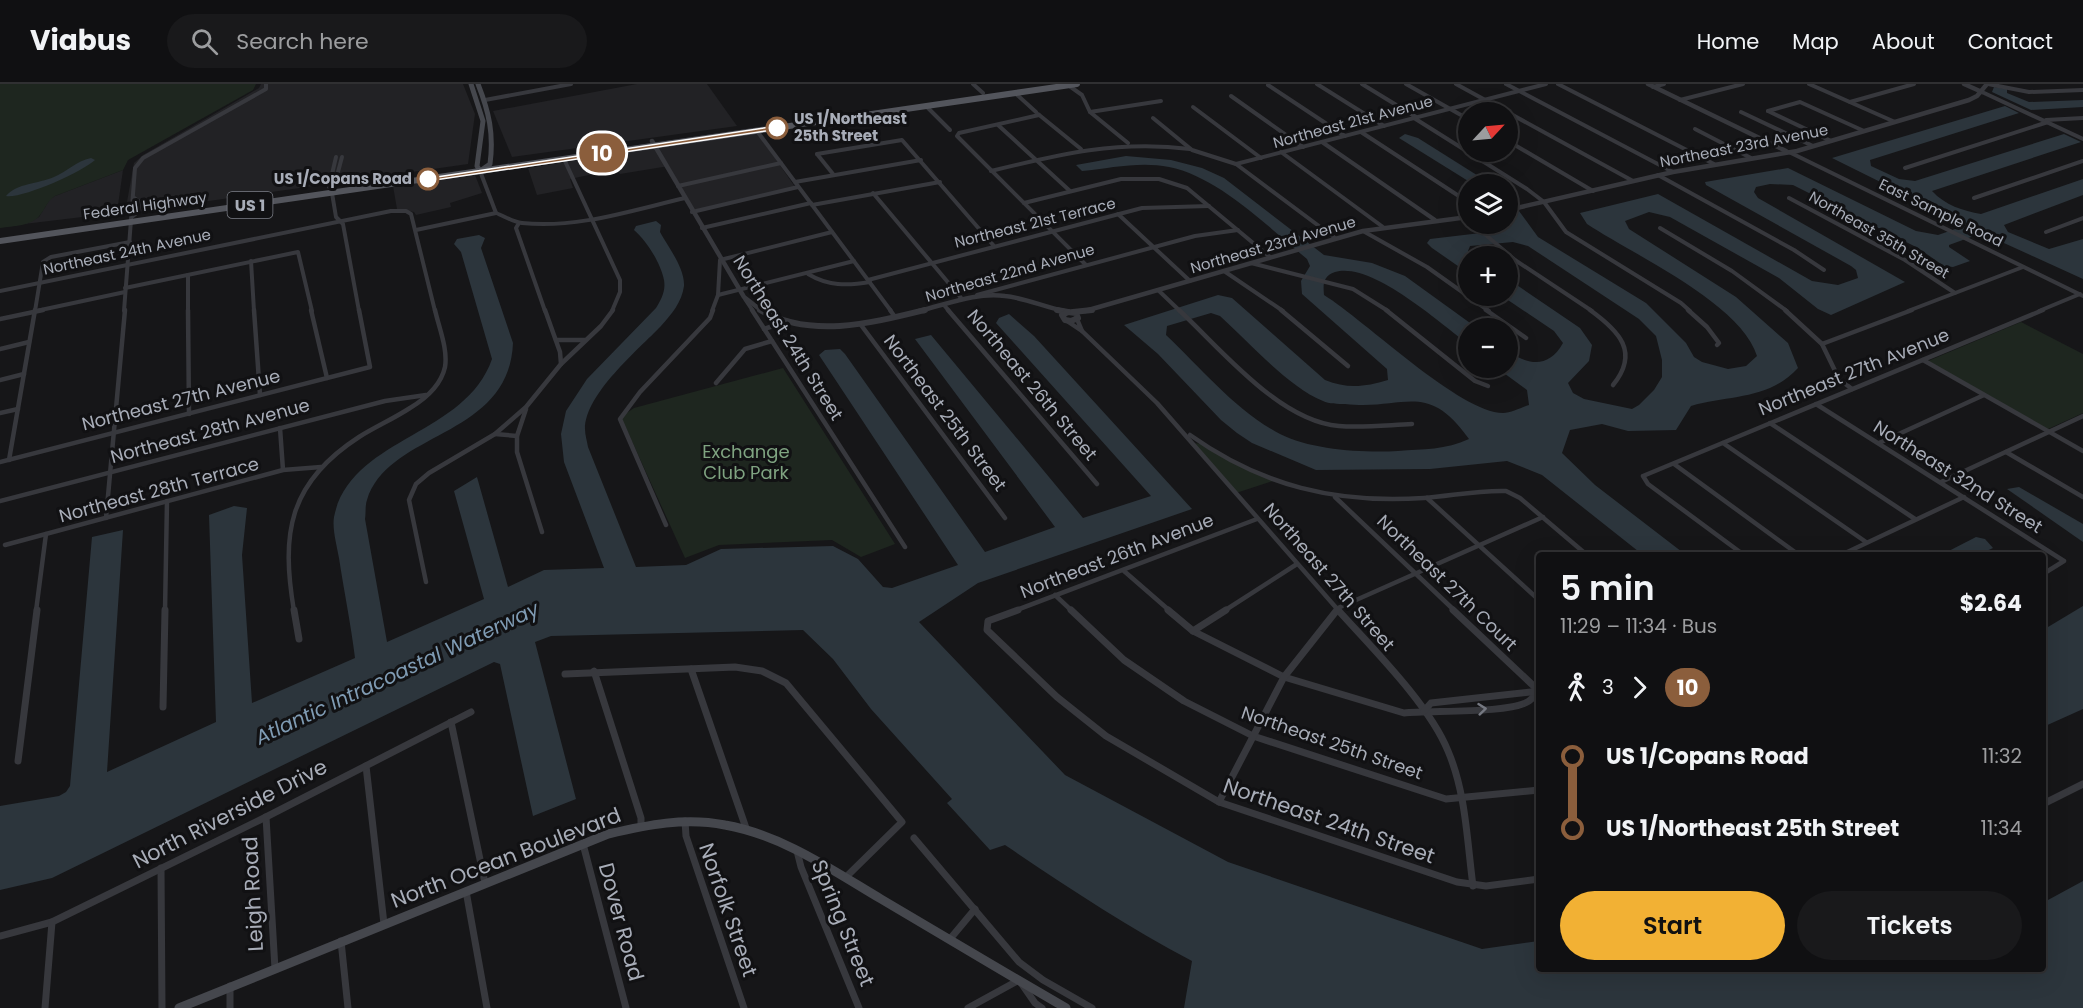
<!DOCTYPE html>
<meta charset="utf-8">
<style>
body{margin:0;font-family:Poppins,sans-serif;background:#19191b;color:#f1f3f6;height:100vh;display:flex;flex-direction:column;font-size:22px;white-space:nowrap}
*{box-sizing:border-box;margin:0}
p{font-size:20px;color:#9c9d9f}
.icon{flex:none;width:33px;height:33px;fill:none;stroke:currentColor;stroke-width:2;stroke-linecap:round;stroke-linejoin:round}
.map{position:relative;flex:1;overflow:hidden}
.sheet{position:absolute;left:1536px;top:468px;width:510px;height:420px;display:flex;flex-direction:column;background:#101012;border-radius:6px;box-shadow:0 6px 24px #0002,0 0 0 2px #303032}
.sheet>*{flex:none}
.badge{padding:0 12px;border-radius:20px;font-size:21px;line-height:39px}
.needle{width:39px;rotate:64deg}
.fabs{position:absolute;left:1458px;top:18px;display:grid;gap:12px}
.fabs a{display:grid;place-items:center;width:60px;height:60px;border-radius:50%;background:#101012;box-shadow:0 6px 24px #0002,0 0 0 2px #303032;font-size:30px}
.map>.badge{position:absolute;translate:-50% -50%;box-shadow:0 0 0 3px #fff}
.legs{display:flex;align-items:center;gap:9px;height:66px;padding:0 24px;font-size:20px}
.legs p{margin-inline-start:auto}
.headline{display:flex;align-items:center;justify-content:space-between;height:102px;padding:0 24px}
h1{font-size:33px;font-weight:600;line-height:45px}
.action{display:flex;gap:12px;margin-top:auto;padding:12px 24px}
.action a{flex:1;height:69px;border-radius:36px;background:#f2b134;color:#111;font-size:24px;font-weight:600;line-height:69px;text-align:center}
.action a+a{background:#19191b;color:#f1f3f6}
ul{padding:0 24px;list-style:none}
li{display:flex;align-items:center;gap:21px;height:72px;font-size:22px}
li i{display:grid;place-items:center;width:9px;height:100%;margin:0 8px;background:currentColor}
li i::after{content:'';width:15px;height:15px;margin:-8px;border:4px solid;border-radius:50%;background:#101012}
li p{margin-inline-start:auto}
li:first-child i{background:linear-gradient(#0000 50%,currentColor 0)}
li:last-child i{background:linear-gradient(currentColor 50%,#0000 0)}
header{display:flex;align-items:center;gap:36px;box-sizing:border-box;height:84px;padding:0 30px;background:#101012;border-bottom:2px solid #303032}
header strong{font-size:28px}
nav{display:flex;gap:33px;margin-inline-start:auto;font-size:21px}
.search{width:420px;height:54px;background:#19191b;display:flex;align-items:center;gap:15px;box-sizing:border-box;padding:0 21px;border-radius:33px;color:#9c9d9f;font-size:22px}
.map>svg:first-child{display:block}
.built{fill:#222225}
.green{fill:#1e261f}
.water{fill:#2c353c;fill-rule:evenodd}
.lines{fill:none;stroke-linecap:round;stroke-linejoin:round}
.minor-far2{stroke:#37383d;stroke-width:4}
.minor-far1{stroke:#37383d;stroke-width:4.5}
.minor{stroke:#37383d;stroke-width:7}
.tertiary-far1{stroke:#37383d;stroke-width:4.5}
.tertiary{stroke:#37383d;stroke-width:6}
.secondary-far1{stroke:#45474d;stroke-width:5}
.secondary{stroke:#45474d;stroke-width:9}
.primary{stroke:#53555c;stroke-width:6}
.oneway{stroke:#757881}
.line-1{fill:#8b5e3c;stroke:#fff;stroke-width:1.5}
.stop-1-dot{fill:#fff;stroke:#8b5e3c;stroke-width:3}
.labels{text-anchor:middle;stroke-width:6;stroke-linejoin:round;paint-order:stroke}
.far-stop-label{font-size:15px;font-weight:bold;fill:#a8adb8;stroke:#111113;text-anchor:start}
.far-street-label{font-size:15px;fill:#a8adb8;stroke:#111113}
.shield{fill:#111113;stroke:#7b7e86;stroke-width:1.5}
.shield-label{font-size:16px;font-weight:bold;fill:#a8adb8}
.street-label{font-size:18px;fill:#a8adb8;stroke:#111113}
.park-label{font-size:18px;fill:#7fa381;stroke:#111113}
.water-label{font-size:20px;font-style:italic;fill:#7f9bb3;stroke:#111113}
.near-street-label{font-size:21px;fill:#a8adb8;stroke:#111113}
</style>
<header>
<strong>Viabus</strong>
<div class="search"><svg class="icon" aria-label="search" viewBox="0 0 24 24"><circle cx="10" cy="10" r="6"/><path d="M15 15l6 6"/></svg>Search here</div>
<nav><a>Home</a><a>Map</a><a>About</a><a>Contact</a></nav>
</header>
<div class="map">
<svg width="2083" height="924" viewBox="0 0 2083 924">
<rect width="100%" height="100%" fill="#161618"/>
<!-- built -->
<g class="built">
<polygon points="261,0 463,0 475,30 468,80 125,129 134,79 143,71 259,4"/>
<polygon points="637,0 707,0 737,42 512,73 493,27"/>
<polygon points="757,48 795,103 694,126 669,82 620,90 617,85 570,95 573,104 537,111 528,84"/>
<polygon points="123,86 118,121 114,126 99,131 24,140 39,133 50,115 55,112"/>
<polygon points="475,91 482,109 450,119 451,123 416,131 414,128 397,125 393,102"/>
</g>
<!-- green -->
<g class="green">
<path d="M0,0H256L253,6L128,76L123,86L55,112C47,117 46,124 40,131C32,142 13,142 0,144Z"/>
<polygon points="2021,238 2083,270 2083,329 2048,345 1928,277"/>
<polygon points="783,284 895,460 861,473 832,456 719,461 685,474 621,333 634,324"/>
<polygon points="1193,359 1202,360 1273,397 1236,409"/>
</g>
<!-- water -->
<g class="water">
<polygon points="1994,3 2007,5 2007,9 2029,18 2083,16 2083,23 2031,26 1992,8"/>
<path d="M2005,22L2019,29L1870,76L1871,82L1899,95L1915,97L2064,50L2081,58L1932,107C1945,121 1963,127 1981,130L2083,95V111L2004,141L2008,148L2049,165L2083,155V195L1982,149L1949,161V163L1970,177L1953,183L1944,182L1918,164L1793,101L1770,100L1756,103L1754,108L1758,114L1905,198L1831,231L1818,225L1779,194L1670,133L1649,128L1625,137L1629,145L1736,213L1788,259L1798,284C1769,316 1730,311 1691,322L1676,346L1628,347L1602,340L1570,346L1562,369L1595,401L1686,471H1643L1542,391L1507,377L1430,385L1316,386L1252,359L1237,349L1221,336L1158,270L1124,241L1218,211L1232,214L1325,296C1347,305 1365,303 1388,296L1387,285L1302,210L1301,197L1310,182L1307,175C1268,143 1219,93 1169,83C1141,77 1111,84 1082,87L1076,81L1126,72L1171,76L1202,84L1224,94L1324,171L1372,179L1405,192L1477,244H1468V260C1440,239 1371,177 1335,188C1323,192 1323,200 1324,211C1366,237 1460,329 1503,329C1511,329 1522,323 1529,321L1527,306L1497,284H1508V267C1529,282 1549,284 1563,259L1554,247L1502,212H1508V195L1580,244L1592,261L1589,277L1568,299L1573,309L1584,315L1632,325L1639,321L1654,306L1662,293V276L1656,252L1639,235L1528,162L1513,158L1470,162L1468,167L1476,172H1468V189L1432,164L1427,159L1430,155L1506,146L1510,142L1508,112L1538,153L1646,219L1686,259L1694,273L1702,278L1728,285L1746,282L1757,272C1741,219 1632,170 1587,140L1580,129L1658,110L1812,197L1838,201L1858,194L1856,186L1851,182L1706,101L1705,98L1788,84L1916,147L1938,151L1964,142L1965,140L1832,74ZM1211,229L1220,232C1249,258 1287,302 1323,317C1329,320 1338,320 1345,320C1404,327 1426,295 1469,355C1446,366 1423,365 1398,367C1364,369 1311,366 1280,350C1236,327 1202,285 1166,251L1167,242Z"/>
<polygon points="1405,50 1418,54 1491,100 1473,100 1399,54"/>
<path d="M91,74L95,76C82,88 22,115 6,112C17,99 38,100 54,93C67,88 76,77 91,74Z"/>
<path d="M656,137L661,141L660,148C668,163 685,184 684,202C682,218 671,231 661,242C638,266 585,310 585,345C585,351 587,357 588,363L636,483L686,481L721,465L833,462L858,475L883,503L892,504L958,481L819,271L825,266L840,265L845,270L985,468L1055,443L915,255L931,251L1083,434L1151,412L996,239L999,234L1009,230L1034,252L1192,425L978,499L919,538L1065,691L1228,778L1482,865L1539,857V885H2043V816H2048L2083,797V924H1184L1192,877C1127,843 1066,802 1005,761L990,766L947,719L952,715L871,625L833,575L803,546L551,552L535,558L576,715L533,732L500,580L494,578L52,794L0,806V722L59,712L66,708L70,702L92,453L123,446L107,688L216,638L209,431L234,422L247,424L242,471L252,619L355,574C351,541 344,507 339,474C337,462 332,445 334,433C350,353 465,353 492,275L461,168L454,160L457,155L479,151L485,154L481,164L513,259C509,355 389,346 367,416C365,421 366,429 365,435L387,558L484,515L454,407L477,393L508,503L544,486L604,484L564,378L561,350L566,327L587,295L656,224C661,216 666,207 664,196C661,180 647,157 634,146L636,142Z"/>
<polygon points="2019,403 2083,440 2083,458 2007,405"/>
<polygon points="1976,453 1985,455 1993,464 1978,471 1941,471"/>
<polygon points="2083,522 2083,625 2043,643 2043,546"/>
</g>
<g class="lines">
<!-- minor-far2 -->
<g class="minor-far2">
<polyline points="973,0 983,9"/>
<polyline points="1317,0 1384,42"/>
<polyline points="1362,0 1416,33"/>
<polyline points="1406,0 1468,35"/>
<polyline points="1456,0 1633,97"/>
<polyline points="1506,0 1673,88"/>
<polyline points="1558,0 1714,80"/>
<polyline points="1809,0 1895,38"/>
<polyline points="1988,0 2029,8 2083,6"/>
<polyline points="1068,1 1082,11 1090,28 1128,59"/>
<polyline points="1268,1 1345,52"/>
<polyline points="1653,3 1664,0"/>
<polyline points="1982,8 2083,55"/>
<polyline points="1015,9 1036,28"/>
<polyline points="1231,12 1303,63"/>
<polyline points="485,16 571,0"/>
<polyline points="1680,16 1743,0"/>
<polyline points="1850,18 1914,0"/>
<polyline points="926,22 950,46"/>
<polyline points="1193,23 1261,74"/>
<polyline points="1768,27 1800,18 1864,47"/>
<polyline points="1768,27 1831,57"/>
<polyline points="1090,28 1161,17"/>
<polyline points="1741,28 1813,62"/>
<polyline points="1038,30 1081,65"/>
<polyline points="1039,31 959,49 957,52 1086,181"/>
<polyline points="1153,34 1192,66 1236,80 1335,154"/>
<polyline points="1414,34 1527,105 1544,118 1566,148 1681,219 1690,227"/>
<polyline points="2046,36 2083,34"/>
<polyline points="998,41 1070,107"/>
<polyline points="1695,45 1751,74"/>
<polyline points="757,47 891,227"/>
<polyline points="1361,48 1468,118"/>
<polyline points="1508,57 1593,107"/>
<polyline points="1322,58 1435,136"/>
<polyline points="1281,68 1383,143"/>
<polyline points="1789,68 2083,212"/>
<polyline points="817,70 902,56 994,162"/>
<polyline points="817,70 833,90"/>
<polyline points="564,75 620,196 620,208 612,227"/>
<polyline points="1236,80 1546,0"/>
<polyline points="1905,84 2048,38"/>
<path d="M480,87L496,129C504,132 513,138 522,139C576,145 633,126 685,114"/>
<path d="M991,87C1060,70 1118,56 1190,65"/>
<polyline points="1658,91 1794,166 1824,186"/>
<polyline points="795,98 921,76"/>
<polyline points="678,102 781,79"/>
<polyline points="329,103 336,73"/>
<polyline points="334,103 342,73"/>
<polyline points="332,109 336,133 343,140 359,227"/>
<polyline points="873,109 962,215"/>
<polyline points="1789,114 1905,176 1955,209"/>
<polyline points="1974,114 2083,77"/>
<polyline points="1024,119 1121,95 1159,95 1187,104 1270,173"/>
<polyline points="812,121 940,98"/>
<polyline points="692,128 798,103"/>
<polyline points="1118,130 1190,197"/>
<polyline points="133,132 140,126 141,119 134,114"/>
<polyline points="519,139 516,144 545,227"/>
<polyline points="1473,140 1515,176 1592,227"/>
<polyline points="702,144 811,119"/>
<polyline points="1660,144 1732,187 1787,227"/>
<polyline points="416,146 496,129"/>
<polyline points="1363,147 1427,183 1489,227"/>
<polyline points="2046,148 2083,134"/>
<polyline points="251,177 254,227"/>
<polyline points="1251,179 1353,205 1388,227"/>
<polyline points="1224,187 1283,227"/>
<path d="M808,190C828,202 847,202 870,198"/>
<polyline points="188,191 188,227"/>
<polyline points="868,196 1142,124 1209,122"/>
<polyline points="125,204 298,168 312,227"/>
<polyline points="1158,206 1180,227"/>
<polyline points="0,207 391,127 406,127 411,130 435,227"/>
<polyline points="718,211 854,177"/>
<polyline points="977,211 1195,152 1238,146"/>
<polyline points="745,215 753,227"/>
<polyline points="944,221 949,227"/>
<polyline points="35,227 43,178 51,173 130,158"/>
<polyline points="36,227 125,208"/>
<polyline points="124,227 135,84 143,74 266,5 266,0"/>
<polyline points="712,227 718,211 720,176 832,148"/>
<polyline points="1908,227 2023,183"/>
<polyline points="2039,227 2080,210"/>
</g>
<!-- minor-far1 -->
<g class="minor-far1">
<polyline points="188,226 189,330"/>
<polyline points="254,226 260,311"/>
<polyline points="311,226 327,294"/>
<polyline points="752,226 905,463"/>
<polyline points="890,226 895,233"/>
<polyline points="948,226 1097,400"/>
<path d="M1179,226C1221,265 1279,337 1339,342C1362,344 1388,341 1412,340"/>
<polyline points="1281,226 1348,282"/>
<polyline points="1386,226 1475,297 1488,302"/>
<polyline points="1486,226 1526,254"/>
<path d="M1590,226C1619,247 1640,268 1613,301"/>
<polyline points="1688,226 1707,243 1719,259 1717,261"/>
<polyline points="1785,226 1822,260 1839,295 1852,305"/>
<polyline points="0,235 43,226"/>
<polyline points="1067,237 1082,247 1077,235"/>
<polyline points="861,241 1005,434"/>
<polyline points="764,245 788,237"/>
<polyline points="1082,247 1157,319 1339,527"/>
<polyline points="556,256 585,256"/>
<polyline points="1822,260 1912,226"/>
<polyline points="0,265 29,258"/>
<polyline points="1923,276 2083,367"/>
<polyline points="561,280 601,242 613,226"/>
<polyline points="0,296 24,290"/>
<polyline points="716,299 745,265 772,257"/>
<polyline points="1816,320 2064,477 2043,490"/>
<polyline points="526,325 517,352 517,368 542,448"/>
<polyline points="0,329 18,325"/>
<polyline points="1770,339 1915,435"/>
<polyline points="280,344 283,386"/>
<polyline points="495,350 517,352"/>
<path d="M1190,351C1262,402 1336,420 1424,414C1451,412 1478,406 1506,407L1520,414L1587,471"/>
<polyline points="1723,359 1866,458"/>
<polyline points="1879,359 1984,311"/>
<polyline points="2006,368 2083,413"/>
<polyline points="9,376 35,226"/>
<polyline points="0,378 370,283 359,226"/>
<polyline points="1674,380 1799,471"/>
<polyline points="1941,398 2083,332"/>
<polyline points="1335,413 1455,527"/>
<polyline points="1427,414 1539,516"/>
<polyline points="0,417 385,317 426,311"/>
<polyline points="106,434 125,226"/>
<polyline points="666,441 620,335 640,308 710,234 713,226"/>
<polyline points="5,461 283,386 321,383"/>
<polyline points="1744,471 1648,400 1643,392 2043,226"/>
<polyline points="1841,471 1964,413"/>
<polyline points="1124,487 1170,527"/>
<polyline points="426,498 409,416 416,400 429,389 495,350 526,323 561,280 560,268 545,226"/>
<polyline points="1055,511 1072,527"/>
<polyline points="36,527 46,450"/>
<polyline points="165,527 167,417"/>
<path d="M294,527C281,450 288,399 359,353C375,343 393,335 410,324C425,315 441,301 445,283C448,265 439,244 435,226"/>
<polyline points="1014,527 1257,435"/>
<polyline points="1224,527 1297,480"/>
<polyline points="1336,527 1338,524 1543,433"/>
</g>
<!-- minor -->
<g class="minor">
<polyline points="294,526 299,555"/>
<polyline points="1018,526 988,537 987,546 1057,613 1106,652 1219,718 1457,798 1486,802 1539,795"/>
<polyline points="1071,526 1124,576 1184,617 1253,652 1446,715 1539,706"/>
<path d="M1168,526L1193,547L1284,593L1404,629C1429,626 1511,630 1529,617C1533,614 1536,610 1539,607"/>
<path d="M1338,526C1372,564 1429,620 1448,667C1466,709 1467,757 1473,802"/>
<polyline points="1453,526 1539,607"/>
<polyline points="1193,547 1226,526"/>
<polyline points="691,585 746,744"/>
<polyline points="594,587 641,734 641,742"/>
<polyline points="565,590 735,583 762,587 786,599 902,738 846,793"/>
<polyline points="163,623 165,526"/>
<polyline points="1424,627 1431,619 1539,607"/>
<polyline points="451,638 485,799"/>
<polyline points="18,677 37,526"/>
<polyline points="366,682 384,840"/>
<polyline points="1219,718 1284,593 1337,526"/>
<polyline points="2043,720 2083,700"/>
<polyline points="266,733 275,885"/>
<polyline points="685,737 686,752 744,924"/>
<polyline points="914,754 1019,878 1043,896 1092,924"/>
<polyline points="583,760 626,924"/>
<polyline points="797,767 801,783 859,924"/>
<polyline points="161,784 162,924"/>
<polyline points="466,807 487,924"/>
<polyline points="0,852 52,838 266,733 471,628"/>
<polyline points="950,855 975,825"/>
<polyline points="341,857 348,924"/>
<polyline points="230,902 230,924"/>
<polyline points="45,924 52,838"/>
<polyline points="968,924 1019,896 1035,919 1042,924"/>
</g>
<!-- tertiary-far1 -->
<g class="tertiary-far1">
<polyline points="1648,0 1786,67"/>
<polyline points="1964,0 1982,8"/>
<polyline points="652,57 744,213 762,227"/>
<polyline points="1508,126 1673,88 1797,67 1969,16 1977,12 1987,0"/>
<path d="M919,227C948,220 976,208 1005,212C1025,214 1044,223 1064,227"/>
<polyline points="1085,227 1363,147 1468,133"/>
</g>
<!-- tertiary -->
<g class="tertiary">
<path d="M760,226C811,255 872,239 925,226"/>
<polyline points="1057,226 1068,228"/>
<polygon points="1068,228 1076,229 1078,234 1071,237 1065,236 1062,231"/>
<polyline points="1073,228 1092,226"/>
</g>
<!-- secondary-far1 -->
<path class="secondary-far1" d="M471,0L483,37L477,82L480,87L490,80C494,50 489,28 478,0"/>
<!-- secondary -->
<path class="secondary" d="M179,924L608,750C647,741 685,733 725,741C782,751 832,786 881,815C943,852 1004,888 1066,924"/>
<!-- primary -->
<polyline class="primary" points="0,157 1077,0"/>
</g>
<!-- one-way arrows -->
<defs><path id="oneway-chevron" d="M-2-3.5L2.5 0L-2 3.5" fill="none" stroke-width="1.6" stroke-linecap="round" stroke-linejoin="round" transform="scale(1.5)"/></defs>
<use class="oneway" href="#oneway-chevron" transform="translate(1482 625) rotate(-6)"/>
<!-- line-1 -->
<polygon class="line-1" points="777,42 779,42 779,45 428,97 424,95"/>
<!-- markers -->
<g class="stop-1-dot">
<circle cx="777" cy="44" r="10"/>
<circle cx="428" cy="95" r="10"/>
</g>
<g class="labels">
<!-- far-stop labels -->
<g class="far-stop-label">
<text x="794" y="40">US 1/Northeast<tspan x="794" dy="17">25th Street</tspan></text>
<text x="412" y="100" text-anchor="end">US 1/Copans Road</text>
</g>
<!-- far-street labels -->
<g class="far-street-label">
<text transform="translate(1353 38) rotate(-15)" y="5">Northeast 21st Avenue</text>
<text transform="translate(1744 62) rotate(-11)" y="5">Northeast 23rd Avenue</text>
<text transform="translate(145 122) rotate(-8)" y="5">Federal Highway</text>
<text transform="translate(1941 129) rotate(26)" y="5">East Sample Road</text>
<text transform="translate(1035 139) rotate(-14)" y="5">Northeast 21st Terrace</text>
<text transform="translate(1879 151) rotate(30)" y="5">Northeast 35th Street</text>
<text transform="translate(1273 161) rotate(-16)" y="5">Northeast 23rd Avenue</text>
<text transform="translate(127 168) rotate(-12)" y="5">Northeast 24th Avenue</text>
<text transform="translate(1010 189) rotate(-16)" y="5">Northeast 22nd Avenue</text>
</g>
<!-- shield labels -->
<rect class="shield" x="227.5" y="108" width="45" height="26" rx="4.5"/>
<g class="shield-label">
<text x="250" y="127">US 1</text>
</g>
<!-- street labels -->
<g class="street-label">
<text transform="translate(788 254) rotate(58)" y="6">Northeast 24th Street</text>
<text transform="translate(1854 288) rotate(-22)" y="6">Northeast 27th Avenue</text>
<text transform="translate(1032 301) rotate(50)" y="6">Northeast 26th Street</text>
<text transform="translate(181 316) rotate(-14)" y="6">Northeast 27th Avenue</text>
<text transform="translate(945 329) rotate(53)" y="6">Northeast 25th Street</text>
<text transform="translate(210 347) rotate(-15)" y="6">Northeast 28th Avenue</text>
<text transform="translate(1958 393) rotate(32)" y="6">Northeast 32nd Street</text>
<text transform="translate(159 406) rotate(-15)" y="6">Northeast 28th Terrace</text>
<text transform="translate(1117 472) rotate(-21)" y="6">Northeast 26th Avenue</text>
<text transform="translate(1329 493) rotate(49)" y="6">Northeast 27th Street</text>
<text transform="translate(1447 499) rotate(44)" y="6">Northeast 27th Court</text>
<text transform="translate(1332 659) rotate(19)" y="6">Northeast 25th Street</text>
</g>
<!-- park labels -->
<g class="park-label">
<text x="746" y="374">Exchange<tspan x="746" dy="21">Club Park</tspan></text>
</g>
<!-- water labels -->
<g class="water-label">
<text transform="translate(397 589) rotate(-25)" y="7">Atlantic Intracoastal Waterway</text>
</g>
<!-- near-street labels -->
<g class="near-street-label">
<text transform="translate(230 730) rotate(-27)" y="7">North Riverside Drive</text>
<text transform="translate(1329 737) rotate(19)" y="7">Northeast 24th Street</text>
<text transform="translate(506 774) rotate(-21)" y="7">North Ocean Boulevard</text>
<text transform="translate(253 810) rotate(-93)" y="7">Leigh Road</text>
<text transform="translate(728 826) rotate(71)" y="7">Norfolk Street</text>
<text transform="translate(621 838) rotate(75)" y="7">Dover Road</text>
<text transform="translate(843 839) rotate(68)" y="7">Spring Street</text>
</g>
</g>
</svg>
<div class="fabs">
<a><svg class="needle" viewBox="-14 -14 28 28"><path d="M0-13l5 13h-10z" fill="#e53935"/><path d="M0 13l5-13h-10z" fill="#9c9d9f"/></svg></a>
<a><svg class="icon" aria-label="layers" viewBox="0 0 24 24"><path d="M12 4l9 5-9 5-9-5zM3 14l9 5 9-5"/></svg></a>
<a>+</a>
<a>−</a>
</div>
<b class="badge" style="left:602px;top:69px;background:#8b5e3c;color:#fff">10</b>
<section class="sheet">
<div class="headline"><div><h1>5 min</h1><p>11:29 – 11:34 · Bus</p></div><b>$2.64</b></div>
<div class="legs"><svg class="icon" aria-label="walk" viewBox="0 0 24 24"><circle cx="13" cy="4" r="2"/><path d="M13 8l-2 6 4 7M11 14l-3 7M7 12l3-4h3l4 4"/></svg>3<svg class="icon" aria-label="forward" viewBox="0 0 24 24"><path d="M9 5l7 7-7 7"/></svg><b class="badge" style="background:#8b5e3c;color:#fff">10</b></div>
<ul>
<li><i style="color:#8b5e3c"></i><b>US 1/Copans Road</b><p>11:32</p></li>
<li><i style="color:#8b5e3c"></i><b>US 1/Northeast 25th Street</b><p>11:34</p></li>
</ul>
<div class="action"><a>Start</a><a>Tickets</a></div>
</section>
</div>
